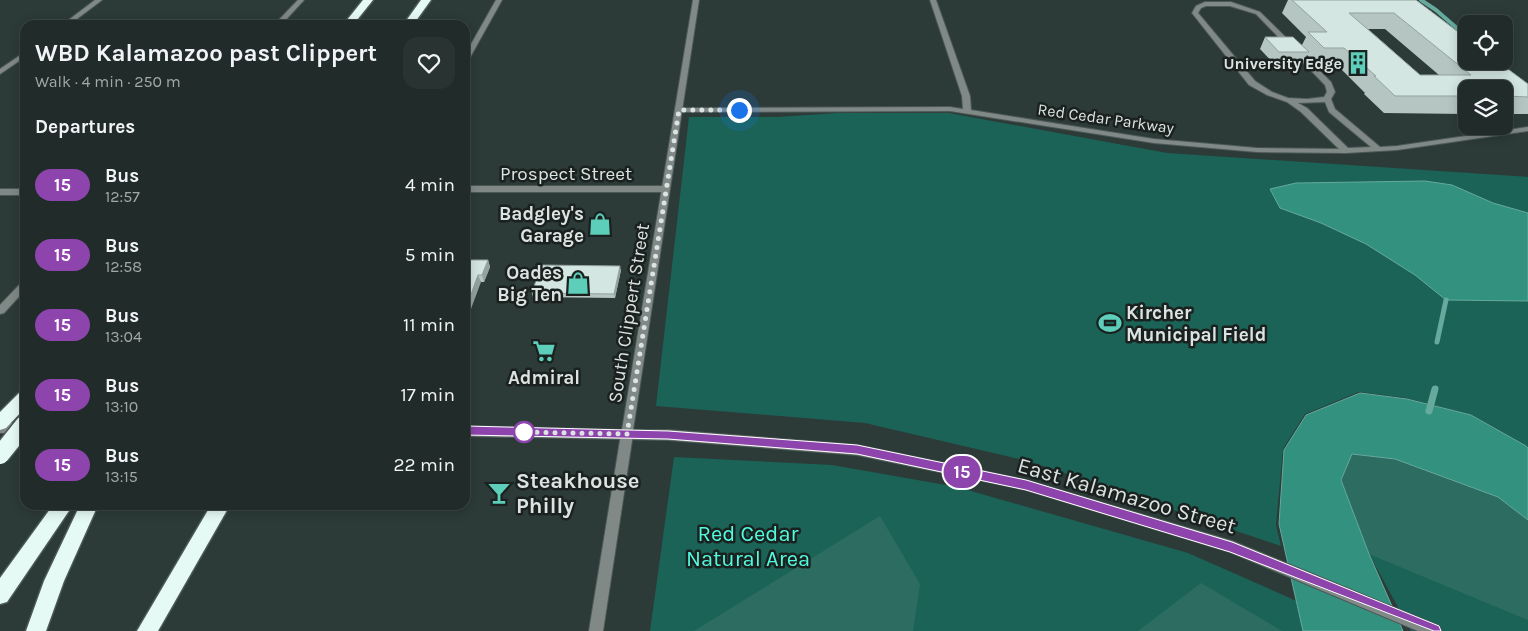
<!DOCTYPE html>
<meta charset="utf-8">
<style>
body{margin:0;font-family:Karla,sans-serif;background:#293432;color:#f1f3f6;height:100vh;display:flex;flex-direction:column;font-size:19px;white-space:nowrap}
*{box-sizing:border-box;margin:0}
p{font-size:16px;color:#a2a7a8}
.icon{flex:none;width:28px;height:28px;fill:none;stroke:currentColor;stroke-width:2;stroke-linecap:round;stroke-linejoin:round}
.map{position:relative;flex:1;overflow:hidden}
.details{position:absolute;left:20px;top:20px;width:450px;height:490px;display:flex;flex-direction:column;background:#212c2a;border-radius:15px;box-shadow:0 2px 12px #0003,0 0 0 1px #3e4847}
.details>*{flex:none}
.badge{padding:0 10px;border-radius:16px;font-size:18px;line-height:32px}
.buttons{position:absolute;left:1458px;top:15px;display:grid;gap:10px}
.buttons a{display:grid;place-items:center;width:55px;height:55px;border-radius:10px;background:#212c2a;box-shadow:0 2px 12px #0003,0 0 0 1px #3e4847;font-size:25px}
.you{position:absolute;width:25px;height:25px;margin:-12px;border:4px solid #fff;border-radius:50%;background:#1a73e8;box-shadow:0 0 0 8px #1a73e833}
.map>.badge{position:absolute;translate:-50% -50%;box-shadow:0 0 0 2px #fff}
h2{padding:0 15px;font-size:19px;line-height:45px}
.round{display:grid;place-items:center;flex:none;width:52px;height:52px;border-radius:15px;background:#293432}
.headline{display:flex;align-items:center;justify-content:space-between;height:85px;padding:0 15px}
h1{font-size:24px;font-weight:700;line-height:38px}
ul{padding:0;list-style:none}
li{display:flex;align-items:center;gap:15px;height:70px;padding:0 15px}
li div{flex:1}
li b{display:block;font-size:19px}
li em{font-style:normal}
li .badge{min-width:55px;font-weight:700;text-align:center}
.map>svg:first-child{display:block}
.green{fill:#1b6357}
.forest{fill:#2d6d61}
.water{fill:#339180;stroke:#65aa9d}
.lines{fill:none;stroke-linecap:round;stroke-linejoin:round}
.stream-far2{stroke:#65aa9d;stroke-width:4}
.stream-far1{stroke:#65aa9d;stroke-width:5}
.stream{stroke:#65aa9d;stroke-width:7}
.minor-casing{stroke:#4c5957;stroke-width:2}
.tertiary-casing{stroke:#4c5957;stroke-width:2}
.motorway-casing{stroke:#4c5957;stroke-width:3}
.minor{fill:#818987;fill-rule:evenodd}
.tertiary{fill:#818987;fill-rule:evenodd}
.motorway{fill:#e6faf5;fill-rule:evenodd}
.motorway-bridge-casing{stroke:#4c5957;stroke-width:21;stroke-linecap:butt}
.motorway-bridge{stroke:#e6faf5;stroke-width:18}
.wall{fill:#b5c6c2;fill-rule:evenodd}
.shaded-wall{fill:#94a19e}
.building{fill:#d3e6e1;stroke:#94a19e;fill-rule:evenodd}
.line{fill:#8e44ad;stroke:#fff}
.walk{stroke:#dbe4e2;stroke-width:5;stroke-dasharray:0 9}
.stop-dot{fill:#fff;stroke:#8e44ad;stroke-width:2.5}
.labels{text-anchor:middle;stroke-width:5;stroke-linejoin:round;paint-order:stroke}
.far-poi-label{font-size:16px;font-weight:bold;fill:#dbe4e2;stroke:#1a211f;text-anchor:end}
.far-street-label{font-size:16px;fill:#dbe4e2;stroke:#1a211f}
.street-label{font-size:19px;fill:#dbe4e2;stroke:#1a211f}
.poi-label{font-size:19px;font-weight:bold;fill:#dbe4e2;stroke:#1a211f;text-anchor:end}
.near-poi-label{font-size:22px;font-weight:bold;fill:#dbe4e2;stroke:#1a211f;text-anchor:start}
.near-street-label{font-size:22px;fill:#dbe4e2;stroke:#1a211f}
.near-park-label{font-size:22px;fill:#51fbdf;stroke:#1a211f}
</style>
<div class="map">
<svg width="1528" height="631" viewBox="0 0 1528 631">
<rect width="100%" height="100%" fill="#2c3b38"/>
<!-- green -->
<g class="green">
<polygon points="838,113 949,113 1167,153 1528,177 1528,447 1472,415 1406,398 1359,392 1305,414 1283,449 1276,525 1281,546 1028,461 865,423 656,406 689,117 777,117"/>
<polygon points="674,457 832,465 957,487 1188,553 1365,631 650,631"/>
<polygon points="1341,480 1528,520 1528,631 1411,631 1369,554"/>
</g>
<!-- forest -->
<g class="forest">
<polygon points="1352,454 1395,459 1498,497 1528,520 1528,620 1369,554 1341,480"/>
<polygon points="880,516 920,584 913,631 694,631"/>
<polygon points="1201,583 1282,631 1138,631"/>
</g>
<!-- water -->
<g class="water">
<polygon points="1425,181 1452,185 1493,203 1528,213 1528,301 1446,300 1415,275 1366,244 1321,223 1280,208 1270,189 1296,183"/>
<polygon points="1360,393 1407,399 1471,415 1526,446 1528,448 1528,520 1498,497 1395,459 1352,454 1341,480 1369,554 1403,631 1303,631 1279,524 1284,450 1306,415"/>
</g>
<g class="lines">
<!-- stream-far2 -->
<polyline class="stream-far2" points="1421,0 1436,10 1466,36"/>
<!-- stream-far1 -->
<polyline class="stream-far1" points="1437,342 1446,300"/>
<!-- stream -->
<polyline class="stream" points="1429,411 1435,389"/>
<defs>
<g id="minor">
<polygon points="95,0 102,0 69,25 62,25"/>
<path d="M930,0H936L970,96L971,110L1154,139L1257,148L1339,149L1301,112L1287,102L1267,95L1249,85L1192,13L1196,6L1205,2H1231L1260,12L1331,82L1335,92L1331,99L1335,109L1380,147L1397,146L1528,127V131L1397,150L1346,153L1257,152L1154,143L950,111L679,112L675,110L679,108L950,107L963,109L962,96ZM1206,6H1230L1256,14L1325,85L1327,92L1324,97L1307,99L1288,98L1272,92L1255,81L1198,13L1201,8ZM1325,102L1329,112L1371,147L1348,148L1307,108L1298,103Z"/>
<polygon points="25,52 25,57 0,74 0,69"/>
<polygon points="465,186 666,186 670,189 666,192 465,192"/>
<rect x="0" y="189" width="25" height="6"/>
<polygon points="627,429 631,431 633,434 603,631 589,631 621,434 623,431"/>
</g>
<g id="tertiary">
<polygon points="298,0 304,0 281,25 274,25"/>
<polygon points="496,0 502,0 468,61 465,63 465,55"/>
<polygon points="693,0 699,0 633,430 668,430 857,445 1026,480 1232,541 1439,626 1441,631 1418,631 1230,552 1026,490 857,455 668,440 465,436 465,426 622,430"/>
<polygon points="25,281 25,290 4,313 0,314 0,305 22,282"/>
<polygon points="0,423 22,423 25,424 25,432 0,433"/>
</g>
<g id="motorway">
<polygon points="363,0 373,0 353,25 343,25"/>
<polygon points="421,0 431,0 413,25 403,25"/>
<polygon points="25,391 25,408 6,428 0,430 0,412 19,393"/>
<polygon points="53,505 73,505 7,602 0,604 0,578"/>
<polygon points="80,505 98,505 64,581 46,631 26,631 44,581"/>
<polygon points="211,505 230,505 158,631 137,631"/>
</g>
</defs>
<!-- minor casing -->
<use href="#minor" class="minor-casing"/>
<!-- tertiary casing -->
<use href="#tertiary" class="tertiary-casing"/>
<!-- motorway casing -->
<use href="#motorway" class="motorway-casing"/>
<!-- minor -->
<use href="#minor" class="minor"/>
<!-- tertiary -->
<use href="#tertiary" class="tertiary"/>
<!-- motorway -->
<use href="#motorway" class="motorway"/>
<defs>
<polyline id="motorway-bridge" points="0,455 25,424"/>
</defs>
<!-- motorway-bridge casing -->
<use href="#motorway-bridge" class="motorway-bridge-casing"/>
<!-- motorway-bridge -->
<use href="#motorway-bridge" class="motorway-bridge"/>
</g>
<!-- wall -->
<g class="wall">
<path d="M1288,0H1416L1528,84V114H1504V89H1466V114L1384,113L1364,94L1365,93L1336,64H1316L1307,55L1302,64H1274L1260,49L1265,37L1302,45L1306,37L1282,13ZM1368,29H1385L1439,75H1420Z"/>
<polygon points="465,260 488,260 490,267 484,282 481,282"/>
<polygon points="621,270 615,298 533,297 532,293"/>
</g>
<!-- shaded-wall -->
<g class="shaded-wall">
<polygon points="488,260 490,267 484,282 482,275"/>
<polygon points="620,266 621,270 615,298 614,294"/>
<polygon points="478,275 481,282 465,325 465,311"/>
</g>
<!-- building -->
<g class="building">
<path d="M1292,0H1416L1466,38V61H1497L1528,84V97L1504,96V89H1466V96H1395L1374,76H1376L1344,48H1324L1308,32H1327ZM1349,13H1394L1471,75H1420Z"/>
<polygon points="1265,37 1293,37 1309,52 1279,52"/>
<polygon points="465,260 488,260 482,275 478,275 465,311"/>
<polygon points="541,265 620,266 614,294 532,293"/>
</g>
<!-- line -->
<polygon class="line" points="465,426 668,431 857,445 1026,480 1232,542 1439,626 1441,631 1434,631 1230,552 1026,490 857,454 668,439 465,435 459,431"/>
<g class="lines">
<!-- walk -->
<polyline class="walk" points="524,432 517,432 627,434 679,110 739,110"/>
</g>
<!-- icons -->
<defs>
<symbol id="building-bare" viewBox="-9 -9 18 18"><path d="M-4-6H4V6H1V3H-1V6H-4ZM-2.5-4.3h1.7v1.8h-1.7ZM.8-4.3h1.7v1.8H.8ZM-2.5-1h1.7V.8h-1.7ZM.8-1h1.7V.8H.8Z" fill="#5dceb9" stroke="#1a211f" stroke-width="2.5" paint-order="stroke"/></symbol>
<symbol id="shop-bare" viewBox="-9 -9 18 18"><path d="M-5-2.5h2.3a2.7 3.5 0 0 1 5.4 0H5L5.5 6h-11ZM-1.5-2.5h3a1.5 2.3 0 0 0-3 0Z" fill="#5dceb9" stroke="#1a211f" stroke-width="2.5" paint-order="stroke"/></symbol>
<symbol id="stadium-bare" viewBox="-9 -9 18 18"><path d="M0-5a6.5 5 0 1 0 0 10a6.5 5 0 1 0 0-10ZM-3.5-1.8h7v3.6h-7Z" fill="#5dceb9" stroke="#1a211f" stroke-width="2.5" paint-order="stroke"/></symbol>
<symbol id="supermarket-bare" viewBox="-9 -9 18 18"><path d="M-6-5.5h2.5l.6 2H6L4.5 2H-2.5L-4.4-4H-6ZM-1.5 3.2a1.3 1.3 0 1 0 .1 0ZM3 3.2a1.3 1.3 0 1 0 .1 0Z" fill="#5dceb9" stroke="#1a211f" stroke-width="2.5" paint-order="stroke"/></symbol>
<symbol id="bar-bare" viewBox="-9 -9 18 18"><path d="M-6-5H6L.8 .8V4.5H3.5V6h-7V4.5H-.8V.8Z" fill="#5dceb9" stroke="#1a211f" stroke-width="2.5" paint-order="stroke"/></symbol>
</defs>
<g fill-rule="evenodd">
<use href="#building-bare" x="1342" y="47" width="32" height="32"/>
<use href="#shop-bare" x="584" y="208" width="32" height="32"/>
<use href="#shop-bare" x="562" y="267" width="32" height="32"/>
<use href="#stadium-bare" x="1094" y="307" width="32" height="32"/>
<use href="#supermarket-bare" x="528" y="335" width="32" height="32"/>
<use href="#bar-bare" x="483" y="477" width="32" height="32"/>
</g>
<!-- markers -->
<circle class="stop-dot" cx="524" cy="432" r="10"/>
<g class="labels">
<!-- far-poi labels -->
<g class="far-poi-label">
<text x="1342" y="69">University Edge</text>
</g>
<!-- far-street labels -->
<g class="far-street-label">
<text transform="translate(1106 118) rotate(8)" y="6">Red Cedar Parkway</text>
</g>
<!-- street labels -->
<g class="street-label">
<text x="566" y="180">Prospect Street</text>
<text transform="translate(628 313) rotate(-81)" y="7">South Clippert Street</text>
</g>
<!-- poi labels -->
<g class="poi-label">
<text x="584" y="220">Badgley's<tspan x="584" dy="22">Garage</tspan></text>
<text x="562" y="279">Oades<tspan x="562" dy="22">Big Ten</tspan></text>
<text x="1126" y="319" text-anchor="start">Kircher<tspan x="1126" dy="22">Municipal Field</tspan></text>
<text x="544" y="384" text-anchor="middle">Admiral</text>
</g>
<!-- near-poi labels -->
<g class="near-poi-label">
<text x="516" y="488">Steakhouse<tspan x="516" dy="25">Philly</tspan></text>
</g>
<!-- near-street labels -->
<g class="near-street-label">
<text transform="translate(1127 495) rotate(16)" y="8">East Kalamazoo Street</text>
</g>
<!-- near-park labels -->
<g class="near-park-label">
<text x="748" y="541">Red Cedar<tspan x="748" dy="25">Natural Area</tspan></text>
</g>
</g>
</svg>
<div class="buttons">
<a><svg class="icon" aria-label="locate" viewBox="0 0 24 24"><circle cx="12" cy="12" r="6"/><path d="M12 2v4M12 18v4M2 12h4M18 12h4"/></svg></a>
<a><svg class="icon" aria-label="layers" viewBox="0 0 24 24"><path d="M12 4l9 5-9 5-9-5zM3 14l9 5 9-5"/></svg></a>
</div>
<div class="you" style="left:739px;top:110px"></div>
<b class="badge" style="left:962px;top:472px;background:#8e44ad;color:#fff">15</b>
<section class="details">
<div class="headline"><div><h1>WBD Kalamazoo past Clippert</h1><p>Walk · 4 min · 250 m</p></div><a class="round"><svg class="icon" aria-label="heart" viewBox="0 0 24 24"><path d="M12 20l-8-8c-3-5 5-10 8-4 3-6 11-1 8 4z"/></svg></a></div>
<h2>Departures</h2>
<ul>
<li><span class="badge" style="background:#8e44ad;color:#fff">15</span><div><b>Bus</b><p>12:57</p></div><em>4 min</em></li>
<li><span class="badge" style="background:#8e44ad;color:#fff">15</span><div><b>Bus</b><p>12:58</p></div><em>5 min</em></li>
<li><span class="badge" style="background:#8e44ad;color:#fff">15</span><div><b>Bus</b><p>13:04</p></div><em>11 min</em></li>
<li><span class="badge" style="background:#8e44ad;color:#fff">15</span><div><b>Bus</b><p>13:10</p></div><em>17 min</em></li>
<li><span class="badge" style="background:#8e44ad;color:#fff">15</span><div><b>Bus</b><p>13:15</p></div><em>22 min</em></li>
</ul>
</section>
</div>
